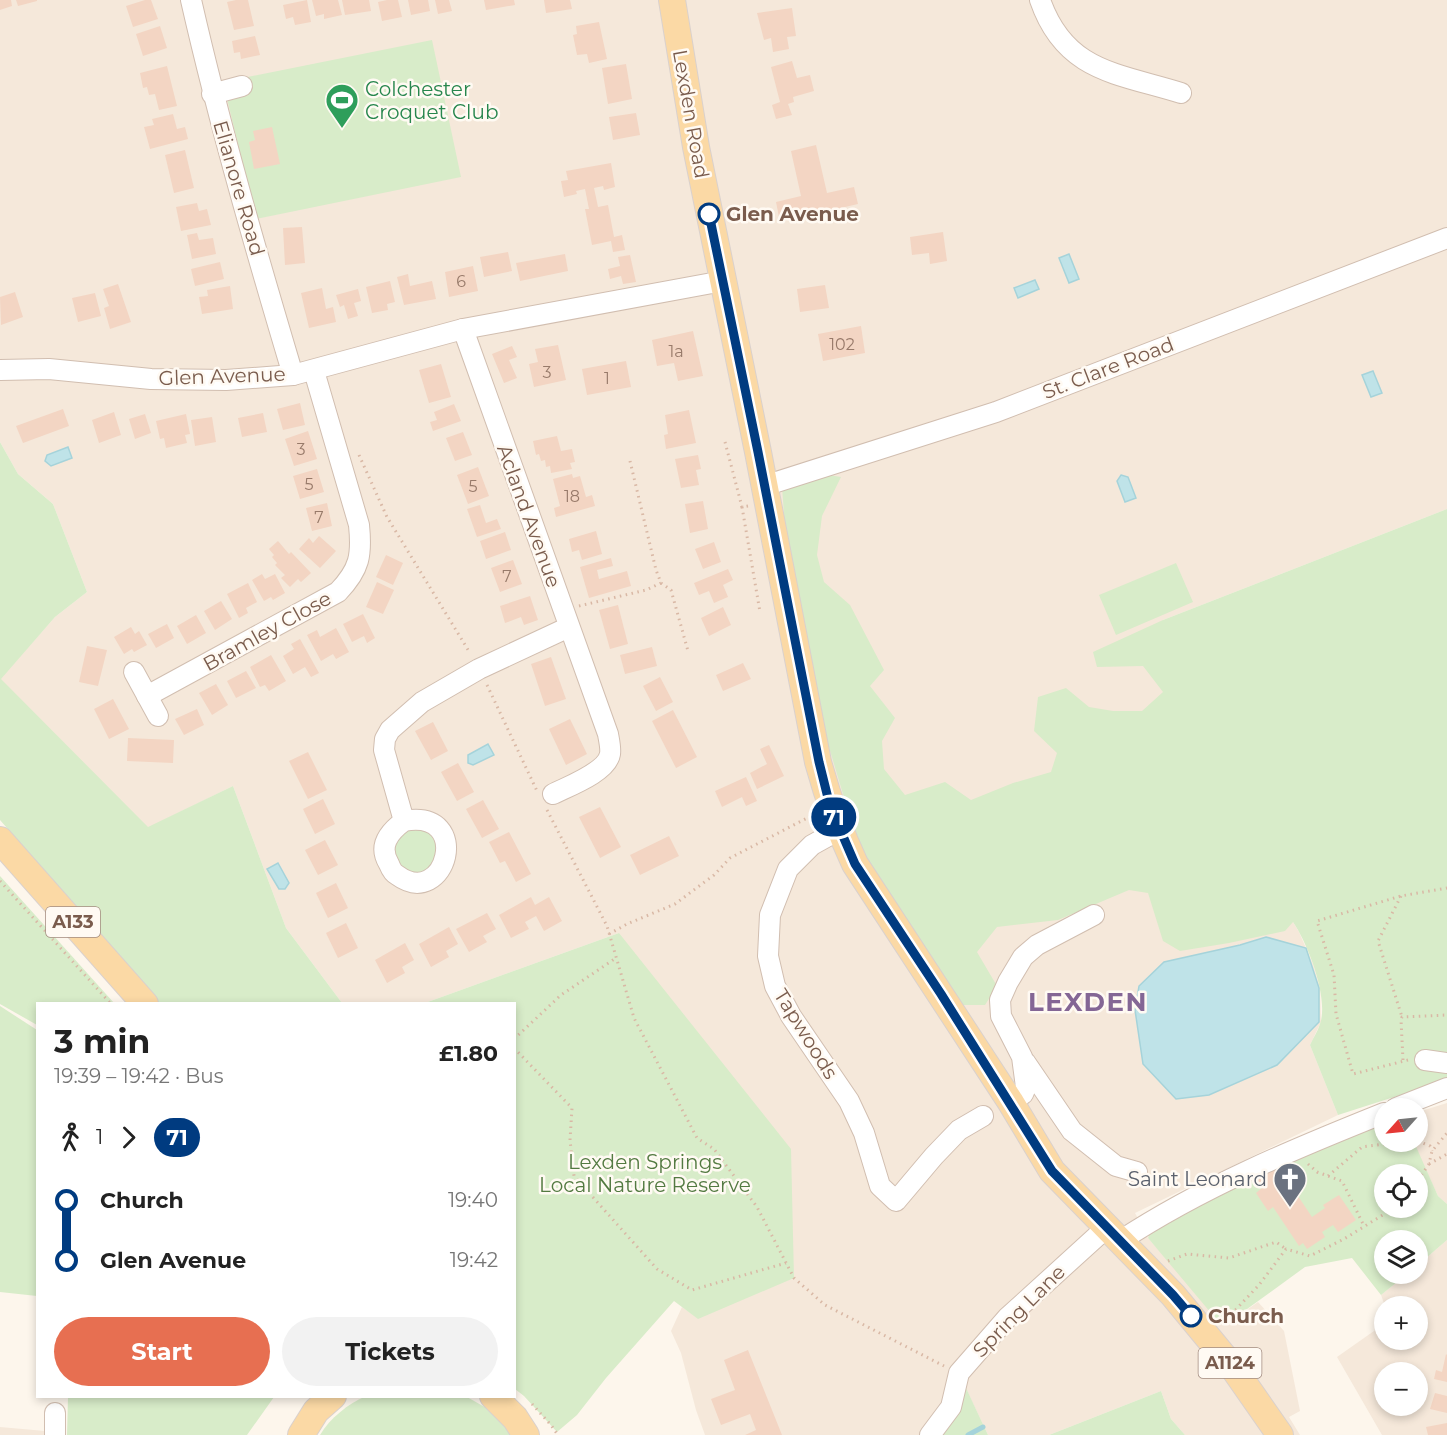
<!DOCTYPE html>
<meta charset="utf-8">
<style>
body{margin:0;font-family:Montserrat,sans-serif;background:#f2f2f2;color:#222;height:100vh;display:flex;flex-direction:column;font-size:22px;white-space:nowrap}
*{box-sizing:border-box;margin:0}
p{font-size:20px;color:#767676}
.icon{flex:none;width:33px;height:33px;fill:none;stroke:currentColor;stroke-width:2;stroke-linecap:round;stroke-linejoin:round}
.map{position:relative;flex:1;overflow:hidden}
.drawer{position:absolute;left:36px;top:1002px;width:480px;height:396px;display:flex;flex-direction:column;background:#fff;border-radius:0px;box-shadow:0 3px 9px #0003}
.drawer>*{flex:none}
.badge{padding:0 12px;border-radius:20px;font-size:21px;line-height:39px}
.needle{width:39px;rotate:243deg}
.controls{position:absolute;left:1374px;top:1098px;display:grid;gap:12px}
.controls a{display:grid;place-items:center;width:54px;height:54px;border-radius:50%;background:#fff;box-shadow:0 3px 9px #0003;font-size:30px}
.map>.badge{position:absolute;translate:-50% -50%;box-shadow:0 0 0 3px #fff}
.legs{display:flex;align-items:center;gap:9px;height:66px;padding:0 18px;font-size:20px}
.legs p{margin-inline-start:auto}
.summary{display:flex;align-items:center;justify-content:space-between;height:102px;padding:0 18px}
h1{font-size:33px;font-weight:700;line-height:45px}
.button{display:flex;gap:12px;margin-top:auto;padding:12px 18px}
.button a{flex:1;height:69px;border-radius:36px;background:#e76f51;color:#fff;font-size:24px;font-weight:700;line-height:69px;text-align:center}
.button a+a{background:#f2f2f2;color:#222}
ul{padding:0 18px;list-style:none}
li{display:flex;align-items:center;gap:21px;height:60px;font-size:22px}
li i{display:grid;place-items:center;width:9px;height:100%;margin:0 8px;background:currentColor}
li i::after{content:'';width:15px;height:15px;margin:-8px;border:4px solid;border-radius:50%;background:#fff}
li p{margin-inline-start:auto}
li:first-child i{background:linear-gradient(#0000 50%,currentColor 0)}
li:last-child i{background:linear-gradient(currentColor 50%,#0000 0)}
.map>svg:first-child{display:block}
.residential{fill:#f5e8da;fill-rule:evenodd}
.green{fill:#d8ecc9;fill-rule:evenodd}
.water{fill:#bfe3e8;stroke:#a5d3da;stroke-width:1.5}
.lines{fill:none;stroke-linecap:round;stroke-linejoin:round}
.stream{stroke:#a5d3da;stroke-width:5}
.building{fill:#f3d5c3}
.minor-casing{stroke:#d1beb0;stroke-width:22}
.major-casing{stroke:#dad1cd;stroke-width:28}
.path{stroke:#d9b8a5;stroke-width:3;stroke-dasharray:1.5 4.5;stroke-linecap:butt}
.minor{stroke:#fff;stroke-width:20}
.major{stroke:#fbd9a5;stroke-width:26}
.line-1-casing{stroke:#fff;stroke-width:14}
.line-1{stroke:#003b80;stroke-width:9}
.stop-1-dot{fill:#fff;stroke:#003b80;stroke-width:3}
.labels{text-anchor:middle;stroke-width:5;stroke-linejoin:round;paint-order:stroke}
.number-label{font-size:16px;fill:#987a6a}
.shield{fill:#fffaf3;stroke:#a28b7f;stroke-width:1.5}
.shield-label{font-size:18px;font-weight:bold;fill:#7a5c4d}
.leisure-label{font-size:20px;fill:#27864d;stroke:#fffaf3;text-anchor:start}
.street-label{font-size:20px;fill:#7a5c4d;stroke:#fffaf3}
.stop-label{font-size:20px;font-weight:bold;fill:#7a5c4d;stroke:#fffaf3;text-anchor:start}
.park-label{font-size:20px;fill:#537a41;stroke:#fffaf3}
.worship-label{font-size:20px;fill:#5b616d;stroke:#fffaf3;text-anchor:end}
.district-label{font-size:26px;font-weight:bold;letter-spacing:1.5px;fill:#846695;stroke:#fffaf3}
</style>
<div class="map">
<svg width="1447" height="1435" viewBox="0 0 1447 1435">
<rect width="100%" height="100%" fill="#fdf6ec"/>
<!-- residential -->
<g class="residential">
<polygon points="0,0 1447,0 1447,509 1163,620 1293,922 1299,932 1313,964 1320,988 1321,1022 1310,1045 1338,1115 1135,1213 1148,1238 1225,1325 1258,1302 1284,1331 1300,1411 1289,1417 1300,1435 1185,1435 1171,1419 1161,1391 1049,1435 988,1435 959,1374 926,1435 705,1435 696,1410 681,1353 671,1331 682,1307 698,1318 619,933 425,1003 342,1003 286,928 233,786 148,828 0,679 55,617 87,592 53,504 18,474 0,442"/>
<polygon points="1447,1103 1447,1204 1438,1196 1413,1142 1418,1142 1418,1112"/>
<path d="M1447,1240V1435H1382L1337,1357L1384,1324V1340H1418V1306H1385L1381,1295L1407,1274H1418V1265ZM1384,1372H1418V1406H1384Z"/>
<polygon points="0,1427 45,1431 45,1435 0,1435"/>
</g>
<!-- green -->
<g class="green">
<polygon points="432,40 461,177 256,219 223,82"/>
<polygon points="0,442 18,474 53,504 87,592 55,617 1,679 148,827 233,786 286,928 342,1003 159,1003 0,820"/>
<path d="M817,473L841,477L822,516L817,555L824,582L850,605L884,670L870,686L895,718L882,741L884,769L905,795L945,782L971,800L1013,783L1051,772L1057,753L1034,731L1038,697L1066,688L1089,707L1113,711H1142L1163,692L1143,666L1097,667L1093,652L1163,620L1447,509V1080L1338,1115L1310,1045C1313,1038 1318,1031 1320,1024C1329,998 1308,944 1293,922L1285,931L1229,943L1180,951L1163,941L1148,893L1129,890L1058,920L997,927L977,952L997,986L985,1005H960L876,884L849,814L828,744L807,651L786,540L782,487Z"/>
<polygon points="1176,563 1193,602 1116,635 1099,595"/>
<polygon points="424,826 441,845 429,874 397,871 392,837 398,830"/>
<polygon points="0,876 114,1003 38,1004 37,1025 0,1004"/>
<polygon points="619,933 791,1149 794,1278 698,1319 674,1301 606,1378 577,1415 557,1432 524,1396 515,1389 514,1004 425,1003"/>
<polygon points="0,1006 37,1030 37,1296 0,1292"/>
<path d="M1384,1124V1142H1414L1438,1196L1447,1204V1240L1418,1265V1240H1384V1274H1407L1381,1295L1352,1258L1305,1267L1225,1325L1216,1319L1148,1238L1150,1231L1236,1181ZM1384,1174H1418V1208H1384Z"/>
<polygon points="959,1373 988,1435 926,1435"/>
<polygon points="1161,1391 1171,1419 1185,1435 1049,1435"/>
<path d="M366,1396L467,1397L490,1410L513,1435H320C330,1418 348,1404 366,1396Z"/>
<polygon points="68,1397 68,1396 274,1397 247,1435 67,1435"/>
</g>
<!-- water -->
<g class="water">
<polygon points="1069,254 1079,279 1069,283 1059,258"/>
<polygon points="1035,280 1039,289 1018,298 1014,288"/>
<polygon points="1373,371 1382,393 1371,397 1362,375"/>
<polygon points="68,447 72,458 51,466 45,461 47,455"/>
<polygon points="1121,475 1128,477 1136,498 1125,502 1117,481"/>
<polygon points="488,744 494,755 473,765 468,763 468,755"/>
<polygon points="278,863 289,883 285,889 279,889 267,869"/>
<polygon points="1266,937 1306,948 1319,988 1319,1022 1277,1065 1209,1095 1176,1099 1143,1064 1135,1010 1139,986 1164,962 1240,945"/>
</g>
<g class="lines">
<!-- stream -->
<polyline class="stream" points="968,1435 983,1427"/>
</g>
<!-- building -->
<g class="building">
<polygon points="0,0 11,0 12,6 0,10"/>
<polygon points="16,0 37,0 37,1 18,6"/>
<polygon points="145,0 151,0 158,19 133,27 126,6"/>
<polygon points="236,0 248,0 254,26 234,30 227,2"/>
<polygon points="307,0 311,22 295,25 293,17 286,19 283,5"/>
<polygon points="312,0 338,0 342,15 324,19 324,14 316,16"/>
<polygon points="342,0 369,0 371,11 345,15"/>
<polygon points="387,0 398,0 402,17 382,21 378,2"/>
<polygon points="408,0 428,0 430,11 411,15"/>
<polygon points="435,0 449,0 452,11 438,14"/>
<polygon points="484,0 514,0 515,5 486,10"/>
<polygon points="544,0 570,0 572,9 546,13"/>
<polygon points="792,8 796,36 787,37 789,49 773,52 771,38 764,40 757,13"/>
<polygon points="599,22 607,59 589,63 587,54 577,55 573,35 577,34 576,26"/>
<polygon points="160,26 167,48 143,56 136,34"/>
<polygon points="255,36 260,55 241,59 240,52 234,53 232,41"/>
<polygon points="792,61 797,78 810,75 814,91 793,97 794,102 788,104 792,115 776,119 772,105 780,102 771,67"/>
<polygon points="626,64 632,99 608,104 602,68"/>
<polygon points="167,66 177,106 159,110 155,94 149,95 147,87 143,88 140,73"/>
<polygon points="636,113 640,135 613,140 609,117"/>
<polygon points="173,114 177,129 185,127 188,139 150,149 144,127 154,125 152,119"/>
<polygon points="272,127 280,164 254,169 249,142 255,140 253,131"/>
<polygon points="816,145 827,193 854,187 858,204 780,222 776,202 801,196 791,151"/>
<polygon points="185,150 194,188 174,193 165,155"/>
<polygon points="611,163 615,187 604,190 603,186 594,188 598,207 608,205 614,237 622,235 625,250 613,252 611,241 592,245 585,209 589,209 585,189 576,191 577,194 564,197 561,181 568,180 566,171"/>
<polygon points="197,203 199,211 207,209 211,225 181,231 176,207"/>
<polygon points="302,227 305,263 285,265 283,228"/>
<polygon points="943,232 947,261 930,264 929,253 912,255 910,237"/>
<polygon points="197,233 199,240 213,238 216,254 192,259 187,235"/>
<polygon points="508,252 512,271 484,277 480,257"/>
<polygon points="565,254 568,271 520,281 516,263"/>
<polygon points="630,255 636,282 623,284 621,276 610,279 608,269 620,266 618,257"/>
<polygon points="220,262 224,279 195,286 191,269"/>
<polygon points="473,266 478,291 449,297 445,272"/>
<polygon points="408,274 410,286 432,281 436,299 404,305 397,277"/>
<polygon points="390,281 395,302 387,304 388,310 372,313 366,287"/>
<polygon points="118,284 131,322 110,329 104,308 109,306 103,289"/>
<polygon points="825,285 829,308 800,312 797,289"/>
<polygon points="230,286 233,309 202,314 199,297 208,296 207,290"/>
<polygon points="322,288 326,309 333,307 336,322 309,328 301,293"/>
<polygon points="358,289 361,301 354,303 358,316 348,319 344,305 340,307 336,295"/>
<polygon points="15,292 23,317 1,325 0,297"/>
<polygon points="95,293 101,316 78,322 72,298"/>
<polygon points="861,326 865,353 823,361 818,334"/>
<polygon points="693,331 703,376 678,381 674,363 657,366 652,340"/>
<polygon points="558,345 566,380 534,387 529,364 538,362 535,349"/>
<polygon points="512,346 517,357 509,360 517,378 504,383 492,354"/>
<polygon points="626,361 631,387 587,395 582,369"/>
<polygon points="441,364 451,397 429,403 419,370"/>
<polygon points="300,403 305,425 283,430 277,409"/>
<polygon points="454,404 461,421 433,431 430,422 437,420 434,412"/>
<polygon points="63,409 69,426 23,443 16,426"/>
<polygon points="689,410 696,443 666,449 664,435 668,434 665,415"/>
<polygon points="114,412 121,435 99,443 92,420"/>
<polygon points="263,413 267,432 242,437 238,418"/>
<polygon points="145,414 151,433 135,439 129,419"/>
<polygon points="186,414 190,434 185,435 187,443 166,448 164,438 160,439 156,421"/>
<polygon points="212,417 216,442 195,446 191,420"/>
<polygon points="308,431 317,459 294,466 285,439"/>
<polygon points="463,432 472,455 455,461 446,438"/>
<polygon points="557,436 561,451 572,449 575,462 570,463 572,469 551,473 550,466 546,467 545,460 541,461 539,454 536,455 533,441"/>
<polygon points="698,455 701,469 696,470 699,485 681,488 675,459"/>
<polygon points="478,467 489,496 468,504 457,475"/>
<polygon points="317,469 324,492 300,499 293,476"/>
<polygon points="572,474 573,478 580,476 586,497 592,495 595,506 556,517 554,508 560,506 553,479"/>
<polygon points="703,501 708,529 690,533 685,504"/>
<polygon points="327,503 332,526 312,531 306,508"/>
<polygon points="480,505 486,523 497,519 501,529 477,537 467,509"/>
<polygon points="596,531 602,554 582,560 579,550 572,552 569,539"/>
<polygon points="505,532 511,550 486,559 480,541"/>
<polygon points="319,536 336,551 320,568 299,549 309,538 313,543"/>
<polygon points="278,541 289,554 291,552 311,573 301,582 298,579 290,587 281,578 285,575 275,565 277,563 272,557 274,555 269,549"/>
<polygon points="714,542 721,562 703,569 695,549"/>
<polygon points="386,555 403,563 393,585 376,577"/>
<polygon points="611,558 613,566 597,570 599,579 627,571 631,586 589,598 580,567"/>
<polygon points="513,560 522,584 500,592 491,568"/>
<polygon points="728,569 733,580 723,585 728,597 714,603 709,591 699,595 694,583"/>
<polygon points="262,574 265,579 275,574 285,593 273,600 271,597 264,601 252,580"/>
<polygon points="377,582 394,590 383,614 366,607"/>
<polygon points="248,583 257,602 246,608 248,613 239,618 227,594"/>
<polygon points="530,596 538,620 524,625 521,617 505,623 500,606"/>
<polygon points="221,601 232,619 215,630 204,611"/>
<polygon points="618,605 628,644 610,649 599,610"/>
<polygon points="723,607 731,625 709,636 701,618"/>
<polygon points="363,614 375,638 367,643 364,636 352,642 343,624"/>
<polygon points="196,615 206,633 187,644 177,626"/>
<polygon points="167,624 174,638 156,648 148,634"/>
<polygon points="131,627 135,634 139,631 147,645 134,652 132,649 124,654 114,637"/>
<polygon points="336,628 349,652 336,659 333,654 321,661 307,635 317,630 320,637"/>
<polygon points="300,639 319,673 311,677 305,667 293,674 283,656 294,649 291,644"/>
<polygon points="87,646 107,650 98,686 79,682"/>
<polygon points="652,647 657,666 625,674 620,655"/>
<polygon points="271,655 286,681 269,691 265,685 260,687 250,667"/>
<polygon points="551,657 566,699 545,706 531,664"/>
<polygon points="743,663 751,679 723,691 716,675"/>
<polygon points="246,671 256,688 236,698 227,681"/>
<polygon points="660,677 673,702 656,711 643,686"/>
<polygon points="216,684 228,705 212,715 199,693"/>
<polygon points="113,699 129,729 109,739 94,709"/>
<polygon points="197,709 204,725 184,735 175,719"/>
<polygon points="673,710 697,757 676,768 652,721"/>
<polygon points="570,719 587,754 566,765 549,729"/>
<polygon points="433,722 448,751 431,760 415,731"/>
<polygon points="128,738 174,740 173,763 127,761"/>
<polygon points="769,745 784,776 757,789 750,773 767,764 760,749"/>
<polygon points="308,752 327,790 308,799 289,761"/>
<polygon points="458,763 474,792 457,801 441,772"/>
<polygon points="746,777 757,801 746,806 742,797 722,807 715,791"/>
<polygon points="323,799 335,824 315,834 303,809"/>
<polygon points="483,800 499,829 482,838 466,809"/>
<polygon points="600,807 621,847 600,858 579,817"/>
<polygon points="509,832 531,874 516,882 505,861 500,863 489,842"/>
<polygon points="669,836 679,856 640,875 630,855"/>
<polygon points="325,840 338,865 318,875 305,850"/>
<polygon points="336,883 348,908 328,918 316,893"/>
<polygon points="531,897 535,905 549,897 562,921 544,931 536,916 525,922 529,929 511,938 499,915"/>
<polygon points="487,913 496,929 483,936 487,942 469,952 456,929"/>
<polygon points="346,923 358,948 338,958 326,933"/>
<polygon points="449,927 458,944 446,951 449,957 431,967 419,944"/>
<polygon points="405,943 414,960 402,967 405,973 387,983 375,960"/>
<polygon points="1278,1166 1312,1217 1325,1208 1323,1205 1339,1195 1356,1220 1338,1232 1333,1225 1322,1232 1325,1237 1307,1249 1303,1243 1299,1246 1273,1207 1268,1211 1256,1193 1262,1188 1257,1180"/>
<polygon points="748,1350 782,1435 745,1435 756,1430 750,1414 721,1425 711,1399 735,1390 724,1360"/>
<polygon points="1446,1354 1447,1355 1447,1382 1434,1379 1436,1370 1442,1372"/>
<polygon points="1435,1393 1447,1396 1447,1413 1430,1409"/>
<polygon points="1447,1423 1447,1435 1428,1435 1426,1427"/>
</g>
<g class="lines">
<defs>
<g id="minor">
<path d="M191,0C220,127 256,251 293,375"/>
<path d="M1040,0C1065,72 1117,73 1181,93"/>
<polyline points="212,94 242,86"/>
<path d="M463,329L608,734C609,740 611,748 610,754C607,772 569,786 553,794"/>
<polyline points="0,370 49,369 151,379 226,380 293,375 463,329 723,281"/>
<polyline points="764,486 996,412 1447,238"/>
<polyline points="134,672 158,716"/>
<path d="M147,696L338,592C360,569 362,555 359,525L314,371"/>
<path d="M404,821C389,832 378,846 389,864C391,869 393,873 397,875C446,911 474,808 404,821L384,750L385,739L390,730L422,702L479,669L569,627"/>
<polyline points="839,830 812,845 788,869 770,915 768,956 775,986 791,1016 849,1101 864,1133 880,1186 896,1201 934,1156 959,1130 983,1116"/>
<polyline points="1425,1060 1447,1063"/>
<polyline points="1025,1062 1072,1131 1116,1166 1137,1172"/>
<polyline points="1010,1101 1023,1094 1026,1087 1022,1057 1001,1016 1000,1000 1008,982 1023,957 1037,945 1094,915"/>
<polyline points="1396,1108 1447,1088"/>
<path d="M1120,1241C1202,1187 1294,1149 1384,1113"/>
<polyline points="55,1435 55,1413"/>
<polyline points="930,1435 951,1407 959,1373 973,1357 1007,1318 1106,1228"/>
</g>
<g id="major">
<path d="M672,0L696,147L758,452L818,762C828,798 839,830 855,864L1010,1101L1052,1171L1173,1295L1234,1369L1280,1435"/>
<polyline points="0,840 145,1004"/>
<polyline points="493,1396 515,1418 526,1435"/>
<polyline points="301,1435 316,1411 333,1396"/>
</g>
</defs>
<!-- minor casing -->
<use href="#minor" class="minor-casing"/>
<!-- major casing -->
<use href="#major" class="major-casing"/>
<!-- path -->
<g class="path">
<polyline points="725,442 742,507"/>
<polyline points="359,455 387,517 470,653"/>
<polyline points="630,461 656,570 661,583 671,590 688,651"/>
<polyline points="748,506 742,507 760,612"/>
<polyline points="579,606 646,590 661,583"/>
<polyline points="487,685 537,791"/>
<polyline points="547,810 607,926 634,1018 697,1138 714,1149 757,1207 794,1278 825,1305 944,1366"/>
<polyline points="0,881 111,1004"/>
<polyline points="1401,896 1378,941 1402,1017"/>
<polyline points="609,934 627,924 675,904 714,875 730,858 813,815"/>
<polyline points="514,1039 561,995 616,958"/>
<polyline points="514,1048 572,1108 570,1140 574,1176 657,1269 692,1290 786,1263"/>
<polyline points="1403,1060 1401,1020 1402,1017 1447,1015"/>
<polyline points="1408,1060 1353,1074 1336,1014 1334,975 1317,921 1401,896 1447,888"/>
<polyline points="1418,1141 1430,1146 1432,1151"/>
<polyline points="1308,1164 1317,1172 1342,1181 1364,1226"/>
<polyline points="1429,1164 1447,1154"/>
<polyline points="1328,1176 1362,1147 1399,1142"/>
<polyline points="1418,1180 1429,1164 1432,1151 1447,1133"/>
<polyline points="1168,1261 1187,1254 1229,1258 1276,1242 1286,1249"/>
<polyline points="1223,1323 1259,1285 1286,1249 1310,1256 1344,1239 1394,1208"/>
<polyline points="532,1404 551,1425 558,1435"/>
</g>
<!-- minor -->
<use href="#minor" class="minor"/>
<!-- major -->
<use href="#major" class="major"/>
</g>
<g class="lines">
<defs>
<polyline id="line-1" points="709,214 758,452 819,762 830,806 855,864 941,994 1052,1171 1173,1295 1191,1316"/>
</defs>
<!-- line-1 casing -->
<use href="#line-1" class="line-1-casing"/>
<!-- line-1 -->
<use href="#line-1" class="line-1"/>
</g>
<!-- icons -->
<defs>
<symbol id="stadium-pin" viewBox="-11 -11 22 30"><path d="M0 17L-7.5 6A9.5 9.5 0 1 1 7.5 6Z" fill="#2e9e5b" stroke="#fffaf3"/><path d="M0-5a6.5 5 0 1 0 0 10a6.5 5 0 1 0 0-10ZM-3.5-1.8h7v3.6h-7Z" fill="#fff"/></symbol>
<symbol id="church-pin" viewBox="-11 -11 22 30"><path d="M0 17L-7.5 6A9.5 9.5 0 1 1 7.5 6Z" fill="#6b7280" stroke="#fffaf3"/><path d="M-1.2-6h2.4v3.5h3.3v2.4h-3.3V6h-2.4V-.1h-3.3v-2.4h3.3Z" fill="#fff"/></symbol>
</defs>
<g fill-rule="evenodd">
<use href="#stadium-pin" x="323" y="81" width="38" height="52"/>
<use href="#church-pin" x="1271" y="1160" width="38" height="52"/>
</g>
<!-- markers -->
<g class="stop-1-dot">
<circle cx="709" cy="214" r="10"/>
<circle cx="1191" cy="1316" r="10"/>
</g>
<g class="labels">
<!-- number labels -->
<g class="number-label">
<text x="461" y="287">6</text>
<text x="842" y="350">102</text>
<text x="676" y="357">1a</text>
<text x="547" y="378">3</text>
<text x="607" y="384">1</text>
<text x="301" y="455">3</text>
<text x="309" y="490">5</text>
<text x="473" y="492">5</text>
<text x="572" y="502">18</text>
<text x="319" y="523">7</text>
<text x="507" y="582">7</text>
</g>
<!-- shield labels -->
<g class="shield">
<rect x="46" y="907" width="54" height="30" rx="4.5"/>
<rect x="1198.5" y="1348" width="63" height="30" rx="4.5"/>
</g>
<g class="shield-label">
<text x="73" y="928">A133</text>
<text x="1230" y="1369">A1124</text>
</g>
<!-- leisure labels -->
<g class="leisure-label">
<text x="365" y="96">Colchester<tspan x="365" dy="23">Croquet Club</tspan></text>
</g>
<!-- street labels -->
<g class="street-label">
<text transform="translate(691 114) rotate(80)" y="7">Lexden Road</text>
<text transform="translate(239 188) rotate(74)" y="7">Elianore Road</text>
<text transform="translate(1108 368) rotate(-21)" y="7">St. Clare Road</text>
<text transform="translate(222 376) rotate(-2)" y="7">Glen Avenue</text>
<text transform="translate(529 516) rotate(70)" y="7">Acland Avenue</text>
<text transform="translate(267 631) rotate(-29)" y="7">Bramley Close</text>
<text transform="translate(806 1034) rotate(58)" y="7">Tapwoods</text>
<text transform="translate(1019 1311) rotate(-45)" y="7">Spring Lane</text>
</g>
<!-- stop labels -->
<g class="stop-label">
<text x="726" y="221">Glen Avenue</text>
<text x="1208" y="1323">Church</text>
</g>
<!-- park labels -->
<g class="park-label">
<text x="645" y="1169">Lexden Springs<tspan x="645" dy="23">Local Nature Reserve</tspan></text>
</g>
<!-- worship labels -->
<g class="worship-label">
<text x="1267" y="1186">Saint Leonard</text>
</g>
<!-- district labels -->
<g class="district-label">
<text x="1088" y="1011">LEXDEN</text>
</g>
</g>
</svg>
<div class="controls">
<a><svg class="needle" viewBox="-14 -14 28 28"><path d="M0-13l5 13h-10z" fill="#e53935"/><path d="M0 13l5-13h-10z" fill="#767676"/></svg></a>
<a><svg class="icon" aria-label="locate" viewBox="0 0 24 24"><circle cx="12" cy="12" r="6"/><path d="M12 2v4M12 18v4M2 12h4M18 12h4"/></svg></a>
<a><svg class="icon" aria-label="layers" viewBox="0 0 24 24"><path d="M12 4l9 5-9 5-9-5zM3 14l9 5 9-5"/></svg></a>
<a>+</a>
<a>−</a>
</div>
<b class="badge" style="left:834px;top:817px;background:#003b80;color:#fff">71</b>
<section class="drawer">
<div class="summary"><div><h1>3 min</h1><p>19:39 – 19:42 · Bus</p></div><b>£1.80</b></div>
<div class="legs"><svg class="icon" aria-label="walk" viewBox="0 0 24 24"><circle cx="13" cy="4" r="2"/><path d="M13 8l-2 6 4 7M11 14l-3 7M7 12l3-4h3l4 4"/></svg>1<svg class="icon" aria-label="forward" viewBox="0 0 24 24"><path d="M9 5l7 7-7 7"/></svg><b class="badge" style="background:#003b80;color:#fff">71</b></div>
<ul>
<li><i style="color:#003b80"></i><b>Church</b><p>19:40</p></li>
<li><i style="color:#003b80"></i><b>Glen Avenue</b><p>19:42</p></li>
</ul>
<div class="button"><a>Start</a><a>Tickets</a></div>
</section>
</div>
